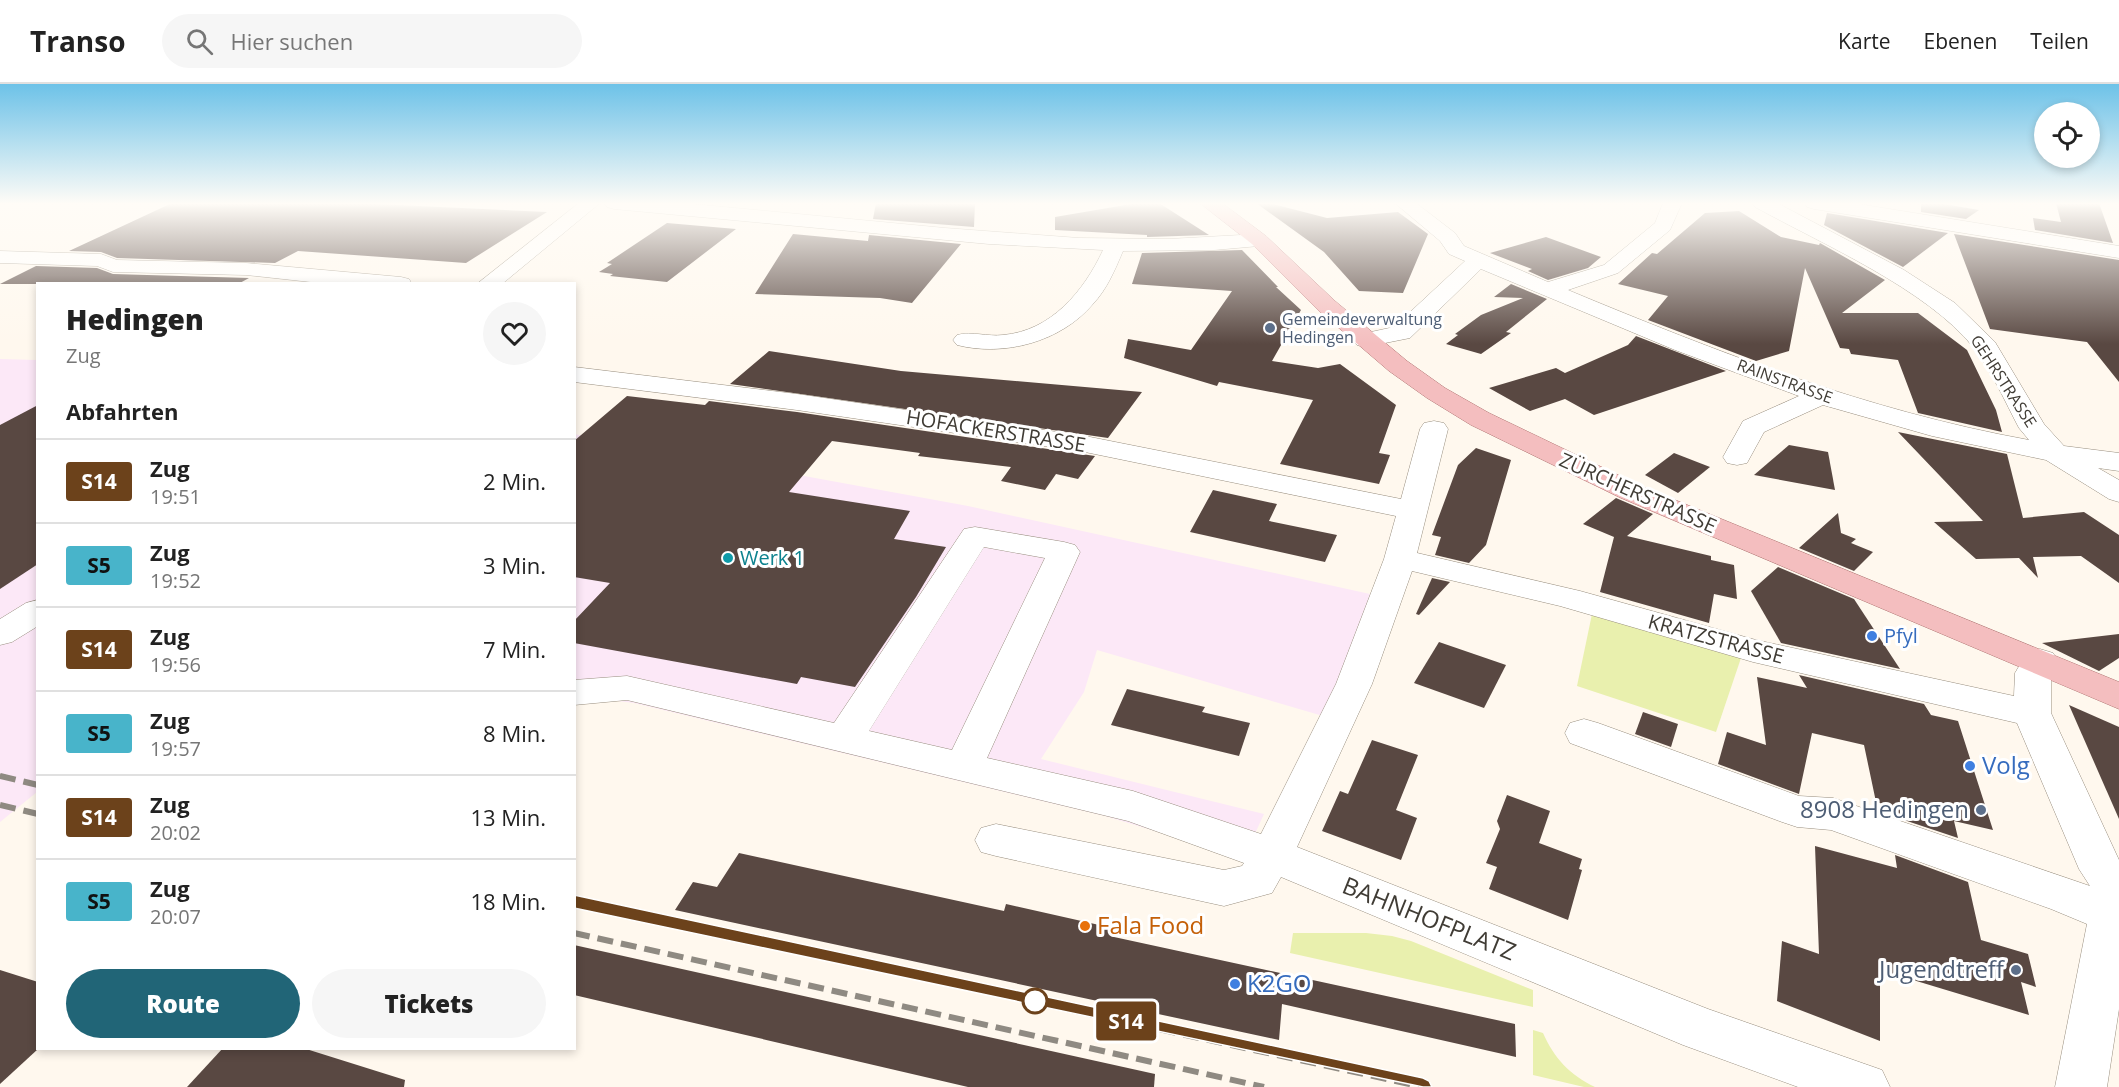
<!DOCTYPE html>
<html lang="de">
<meta charset="utf-8">
<style>
body{margin:0;font-family:"Open Sans",sans-serif;background:#f6f6f6;color:#222;height:100vh;display:flex;flex-direction:column;font-size:22px;white-space:nowrap}
*{box-sizing:border-box;margin:0}
p{font-size:20px;color:#767676}
.icon{flex:none;width:33px;height:33px;fill:none;stroke:currentColor;stroke-width:2;stroke-linecap:round;stroke-linejoin:round}
.map{position:relative;flex:1;overflow:hidden}
.panel{position:absolute;left:36px;top:198px;width:540px;height:768px;display:flex;flex-direction:column;background:#fff;border-radius:0px;box-shadow:0 3px 9px #0003}
.panel>*{flex:none}
.badge{padding:0 12px;border-radius:4px;font-size:21px;line-height:39px}
.fabs{position:absolute;left:2034px;top:18px;display:grid;gap:12px}
.fabs a{display:grid;place-items:center;width:66px;height:66px;border-radius:50%;background:#fff;box-shadow:0 3px 9px #0003;font-size:30px}
.map>.badge{position:absolute;translate:-50% -50%;box-shadow:0 0 0 3px #fff}
h2{padding:0 30px;font-size:22px;line-height:54px}
.round{display:grid;place-items:center;flex:none;width:63px;height:63px;border-radius:32px;background:#f6f6f6}
.summary{display:flex;align-items:center;justify-content:space-between;height:102px;padding:0 30px}
h1{font-size:28px;font-weight:800;line-height:45px}
.primary-button{display:flex;gap:12px;margin-top:auto;padding:12px 30px}
.primary-button a{flex:1;height:69px;border-radius:36px;background:#216577;color:#fff;font-size:24px;font-weight:800;line-height:69px;text-align:center}
.primary-button a+a{background:#f6f6f6;color:#222}
ul{padding:0;list-style:none}
li{display:flex;align-items:center;gap:18px;height:84px;padding:0 30px;border-top:2px solid #e0e0e0}
li div{flex:1}
li b{display:block;font-size:22px}
li em{font-style:normal}
li .badge{min-width:66px;font-weight:700;text-align:center}
header{display:flex;align-items:center;gap:36px;box-sizing:border-box;height:84px;padding:0 30px;background:#fff;border-bottom:2px solid #e0e0e0}
header strong{font-size:28px}
nav{display:flex;gap:33px;margin-inline-start:auto;font-size:21px}
.search{width:420px;height:54px;background:#f6f6f6;display:flex;align-items:center;gap:15px;box-sizing:border-box;padding:0 21px;border-radius:33px;color:#767676;font-size:22px}
.map>svg:first-child{display:block}
.industrial{fill:#fce8f7}
.green{fill:#e9f0ae}
.building{fill:#594842}
.lines{fill:none;stroke-linecap:round;stroke-linejoin:round}
.minor-casing{stroke:#988e7f;stroke-width:1}
.major-casing{stroke:#b07573;stroke-width:1}
.minor{fill:#fff;fill-rule:evenodd}
.major{fill:#f4bebf;fill-rule:evenodd}
.rail-far1{stroke:#8f8a82;stroke-width:4.5;stroke-dasharray:13 7;stroke-linecap:butt}
.rail{stroke:#8f8a82;stroke-width:6;stroke-dasharray:16 8;stroke-linecap:butt}
.line{fill:#6c421b;stroke:#fff;stroke-width:1.5}
.service-dot{fill:#5c6f8a;stroke:#fff;stroke-width:2}
.culture-dot{fill:#0f9aa8;stroke:#fff;stroke-width:2}
.shop-dot{fill:#3f7fe0;stroke:#fff;stroke-width:2}
.food-dot{fill:#e8710a;stroke:#fff;stroke-width:2}
.stop-dot{fill:#fff;stroke:#6c421b;stroke-width:3}
.labels{text-anchor:middle;stroke-width:6;stroke-linejoin:round;paint-order:stroke}
.far-service-label{font-size:16px;fill:#4e5e75;stroke:#fff;text-anchor:start}
.far-street-label{font-size:16px;fill:#403c35;stroke:#fff}
.street-label{font-size:20px;fill:#403c35;stroke:#fff}
.culture-label{font-size:20px;fill:#0d838f;stroke:#fff;text-anchor:start}
.shop-label{font-size:20px;fill:#366cbe;stroke:#fff;text-anchor:start}
.near-shop-label{font-size:24px;fill:#366cbe;stroke:#fff;text-anchor:start}
.near-service-label{font-size:24px;fill:#4e5e75;stroke:#fff;text-anchor:end}
.near-street-label{font-size:24px;fill:#403c35;stroke:#fff}
.near-food-label{font-size:24px;fill:#c56008;stroke:#fff;text-anchor:start}
</style>
<header>
<strong>Transo</strong>
<div class="search"><svg class="icon" aria-label="search" viewBox="0 0 24 24"><circle cx="10" cy="10" r="6"/><path d="M15 15l6 6"/></svg>Hier suchen</div>
<nav><a>Karte</a><a>Ebenen</a><a>Teilen</a></nav>
</header>
<div class="map">
<svg width="2119" height="1003" viewBox="0 0 2119 1003">
<rect width="100%" height="100%" fill="#fff8ee"/>
<!-- industrial -->
<g class="industrial">
<polygon points="0,275 37,276 37,708 0,738"/>
<polygon points="574,350 968,422 1370,510 1350,574 1323,632 1097,566 1084,608 1041,675 1264,730 1242,778 1165,750 1105,732 634,619 602,615 575,618"/>
</g>
<!-- green -->
<g class="green">
<polygon points="1592,530 1742,571 1716,648 1577,602"/>
<polygon points="1293,849 1366,849 1392,852 1411,857 1533,906 1533,923 1290,869"/>
<path d="M1533,946L1543,949C1554,974 1570,991 1595,1003H1584L1533,991Z"/>
</g>
<!-- building -->
<g class="building">
<polygon points="172,119 354,119 547,128 466,179 298,167 275,179 117,174 101,168 69,167"/>
<polygon points="876,119 975,119 974,143 873,135"/>
<polygon points="1137,119 1159,119 1209,151 1147,153 1147,151 1055,146 1055,133"/>
<polygon points="1256,119 1269,119 1327,134 1398,128 1428,150 1403,209 1359,207 1324,168"/>
<polygon points="1921,119 1938,119 1979,126 1966,135 1921,128"/>
<polygon points="2056,119 2099,119 2113,159 2035,146 2033,134 2061,138"/>
<polygon points="1739,127 1781,153 1819,161 1820,159 1885,196 1842,229 1918,229 1967,266 1996,326 2002,348 1918,329 1898,276 1851,270 1849,265 1840,264 1805,184 1789,267 1756,277 1648,236 1668,212 1618,200 1652,169 1657,170 1705,129"/>
<polygon points="1827,129 1948,149 1903,183 1824,141"/>
<polygon points="667,139 736,145 667,198 610,192 613,190 599,188 612,180 607,179"/>
<polygon points="793,150 868,157 869,151 961,160 912,219 880,214 755,210"/>
<polygon points="1954,150 2119,176 2119,298 2087,258 1990,245"/>
<polygon points="1546,153 1601,173 1588,184 1548,196 1528,187 1532,185 1490,169"/>
<polygon points="1242,166 1278,203 1276,203 1301,226 1272,277 1318,284 1340,280 1396,321 1379,369 1390,371 1379,400 1280,380 1313,316 1219,298 1217,302 1124,274 1128,255 1191,266 1232,207 1132,200 1142,169"/>
<polygon points="36,182 97,184 113,190 249,194 238,200 0,200"/>
<polygon points="1511,200 1547,215 1506,248 1511,249 1481,270 1446,260 1458,251 1455,250 1481,231 1523,214 1494,213"/>
<polygon points="1636,252 1726,287 1594,331 1565,315 1530,327 1489,304 1556,284 1565,289 1628,261"/>
<polygon points="769,267 901,287 1142,308 1108,354 730,300"/>
<polygon points="627,312 705,321 709,317 797,328 1095,372 1078,395 1056,390 1045,406 1001,397 1011,383 918,372 920,369 832,357 789,408 910,427 894,455 946,463 916,513 855,603 801,593 797,600 574,559 574,537 610,499 574,493 574,357"/>
<polygon points="38,321 38,480 0,505 0,341"/>
<polygon points="1898,348 2007,370 2023,434 2084,428 2119,451 2119,499 2081,472 2033,473 2038,494 2019,474 1976,475 1934,438 1983,437"/>
<polygon points="1789,361 1828,368 1835,406 1754,391"/>
<polygon points="1476,364 1511,376 1486,461 1469,479 1435,471 1441,453 1432,451 1458,381"/>
<polygon points="1674,369 1710,383 1678,409 1645,391"/>
<polygon points="1213,406 1277,420 1269,437 1337,451 1325,478 1190,448"/>
<polygon points="1616,414 1653,430 1627,452 1711,472 1711,476 1734,481 1737,515 1714,510 1709,539 1600,508 1614,453 1583,440"/>
<polygon points="1838,429 1841,449 1856,455 1851,459 1873,468 1854,487 1799,464"/>
<polygon points="1778,483 1854,515 1900,585 1781,559 1751,507"/>
<polygon points="1432,494 1450,498 1419,531 1416,530"/>
<polygon points="2119,550 2119,574 2099,587 2042,559"/>
<polygon points="1439,558 1506,581 1484,624 1414,599"/>
<polygon points="1799,591 1924,620 1931,631 1958,637 1993,746 1954,737 1958,754 1889,731 1887,721 1876,718 1864,661 1812,649 1799,710 1718,680 1727,648 1766,661 1757,593 1807,604"/>
<polygon points="1127,605 1205,623 1202,628 1250,639 1239,672 1111,641"/>
<polygon points="2069,621 2119,643 2119,735"/>
<polygon points="1643,628 1678,640 1671,663 1635,650"/>
<polygon points="1372,656 1418,671 1396,726 1417,734 1401,776 1322,747 1340,707 1348,710"/>
<polygon points="1507,711 1550,727 1539,759 1582,775 1579,785 1582,786 1568,836 1489,805 1497,783 1486,779 1500,745 1497,737"/>
<polygon points="1815,762 1897,784 1895,771 1968,798 1981,856 2028,870 2036,903 2021,898 2029,931 1880,886 1880,957 1777,917 1782,857 1819,870"/>
<polygon points="739,769 1004,827 1006,820 1117,845 1114,853 1515,940 1516,973 1282,920 1279,956 675,826 693,798 717,803"/>
<polygon points="574,861 1155,990 1154,1003 968,1003 574,911"/>
<polygon points="0,886 38,898 38,965 0,1000"/>
<polygon points="223,964 303,964 405,996 404,1003 187,1003"/>
</g>
<g class="lines">
<defs>
<g id="minor">
<polygon points="579,119 600,119 502,200 477,200"/>
<path d="M605,119H682L945,144L1079,154L1169,155L1259,150L1266,152L1269,156L1266,160L1259,162L1214,166L1123,167C1115,186 1107,205 1093,220C1061,258 1004,273 957,261L953,256L957,251C972,247 988,253 1003,251C1051,247 1084,207 1103,166L989,160L614,125L607,123Z"/>
<path d="M1395,119H1416L1455,149L1464,162L1548,198L1604,181L1655,139L1663,119H1682L1670,146L1618,189L1568,206C1717,268 1868,327 2029,356L2019,344C2005,318 1992,287 1974,264C1927,205 1822,160 1755,123L1753,119H1777L1904,186L1955,219L1995,258L2044,340L2064,362L2119,369V387L2098,384L2119,396V418L2109,415L2046,376L1932,352L1823,321L1764,348L1747,379L1737,381L1727,379L1723,373L1743,337L1799,312L1675,266L1481,185L1410,254L1365,263L1357,261L1353,256L1357,251L1394,243L1465,177L1449,170L1440,157Z"/>
<polygon points="1805,119 1852,119 2119,162 2119,174 1814,125 1807,123"/>
<polygon points="0,167 101,170 117,176 246,179 401,193 409,195 412,200 329,200 246,191 113,188 97,182 0,179"/>
<path d="M574,283L797,310L1085,352L1401,415L1420,345L1424,339L1434,337L1444,339L1448,345L1417,469L1580,507L1756,556L2014,612L2015,589L2027,569L2040,565L2053,569L2058,577L2051,589V629L2119,776V925L2107,1003H2055L2087,840L2051,825L1831,746L1797,743L1782,738L1570,659L1565,649L1570,639L1584,635L1598,639L1799,712L1833,714L2090,802L2079,785L2017,639L1753,578L1560,522L1412,487L1372,600L1297,763L1708,925L1882,986L1890,1003H1798L1683,961L1281,793L1272,809L1224,822L996,772L981,768L975,756L981,744L996,740L1224,786L1242,782L1244,779L1128,737L627,616L574,621V596L627,592L834,639L964,445L975,443L1064,458L1075,461L1080,468L987,674L1133,707L1261,750L1336,600L1384,475L1396,432L1085,368L797,326L574,298ZM984,463L1045,474L952,666L869,647Z"/>
<polygon points="38,516 38,542 12,558 0,561 0,535 26,519"/>
</g>
<polygon id="major" points="1200,119 1222,119 1266,152 1335,217 1407,277 1445,304 1489,329 1641,402 2119,598 2119,625 1621,414 1471,341 1427,314 1389,287 1319,227 1252,160"/>
</defs>
<!-- minor casing -->
<use href="#minor" class="minor-casing"/>
<!-- major casing -->
<use href="#major" class="major-casing"/>
<!-- minor -->
<use href="#minor" class="minor"/>
<!-- major -->
<use href="#major" class="major"/>
<!-- rail-far1 -->
<polyline class="rail-far1" points="0,692 5,693"/>
<!-- rail -->
<g class="rail">
<polyline points="0,692 38,701"/>
<polyline points="0,721 38,730"/>
<polyline points="574,817 1423,1003"/>
<polyline points="574,849 1264,1003"/>
</g>
</g>
<!-- sky -->
<linearGradient id="sky" x2="0" y2="1"><stop stop-color="#6dc2e8"/><stop offset="0.46" stop-color="#fffcf7"/><stop offset="1" stop-color="#fffcf7" stop-opacity="0"/></linearGradient>
<rect width="2119" height="260" fill="url(#sky)"/>
<!-- line -->
<polygon class="line" points="574,811 1423,994 1429,997 1432,1003 1423,1003 574,824 569,822 567,817 569,813"/>
<!-- markers -->
<g class="service-dot">
<circle cx="1270" cy="244" r="6"/>
<circle cx="1981" cy="726" r="6"/>
<circle cx="2016" cy="886" r="6"/>
</g>
<circle class="culture-dot" cx="728" cy="474" r="6"/>
<g class="shop-dot">
<circle cx="1872" cy="552" r="6"/>
<circle cx="1970" cy="682" r="6"/>
<circle cx="1235" cy="900" r="6"/>
</g>
<circle class="food-dot" cx="1085" cy="842" r="6"/>
<circle class="stop-dot" cx="1035" cy="917" r="12"/>
<g class="labels">
<!-- far-service labels -->
<g class="far-service-label">
<text x="1282" y="241">Gemeindeverwaltung<tspan x="1282" dy="18">Hedingen</tspan></text>
</g>
<!-- far-street labels -->
<g class="far-street-label">
<text transform="translate(1785 297) rotate(20)" y="6">RAINSTRASSE</text>
<text transform="translate(2004 297) rotate(57)" y="6">GEHRSTRASSE</text>
</g>
<!-- street labels -->
<g class="street-label">
<text transform="translate(996 347) rotate(9)" y="7">HOFACKERSTRASSE</text>
<text transform="translate(1638 409) rotate(24)" y="7">ZÜRCHERSTRASSE</text>
<text transform="translate(1716 555) rotate(15)" y="7">KRATZSTRASSE</text>
</g>
<!-- culture labels -->
<g class="culture-label">
<text x="740" y="481">Werk 1</text>
</g>
<!-- shop labels -->
<g class="shop-label">
<text x="1884" y="559">Pfyl</text>
</g>
<!-- near-shop labels -->
<g class="near-shop-label">
<text x="1982" y="690">Volg</text>
<text x="1247" y="908">K2GO</text>
</g>
<!-- near-service labels -->
<g class="near-service-label">
<text x="1969" y="734">8908 Hedingen</text>
<text x="2004" y="894">Jugendtreff</text>
</g>
<!-- near-street labels -->
<g class="near-street-label">
<text transform="translate(1429 835) rotate(22)" y="8">BAHNHOFPLATZ</text>
</g>
<!-- near-food labels -->
<g class="near-food-label">
<text x="1097" y="850">Fala Food</text>
</g>
</g>
</svg>
<div class="fabs">
<a><svg class="icon" aria-label="locate" viewBox="0 0 24 24"><circle cx="12" cy="12" r="6"/><path d="M12 2v4M12 18v4M2 12h4M18 12h4"/></svg></a>
</div>
<b class="badge" style="left:1126px;top:937px;background:#6c421b;color:#fff">S14</b>
<section class="panel">
<div class="summary"><div><h1>Hedingen</h1><p>Zug</p></div><a class="round"><svg class="icon" aria-label="heart" viewBox="0 0 24 24"><path d="M12 20l-8-8c-3-5 5-10 8-4 3-6 11-1 8 4z"/></svg></a></div>
<h2>Abfahrten</h2>
<ul>
<li><span class="badge" style="background:#6c421b;color:#fff">S14</span><div><b>Zug</b><p>19:51</p></div><em>2 Min.</em></li>
<li><span class="badge" style="background:#48b4ca;color:#111">S5</span><div><b>Zug</b><p>19:52</p></div><em>3 Min.</em></li>
<li><span class="badge" style="background:#6c421b;color:#fff">S14</span><div><b>Zug</b><p>19:56</p></div><em>7 Min.</em></li>
<li><span class="badge" style="background:#48b4ca;color:#111">S5</span><div><b>Zug</b><p>19:57</p></div><em>8 Min.</em></li>
<li><span class="badge" style="background:#6c421b;color:#fff">S14</span><div><b>Zug</b><p>20:02</p></div><em>13 Min.</em></li>
<li><span class="badge" style="background:#48b4ca;color:#111">S5</span><div><b>Zug</b><p>20:07</p></div><em>18 Min.</em></li>
</ul>
<div class="primary-button"><a>Route</a><a>Tickets</a></div>
</section>
</div>
